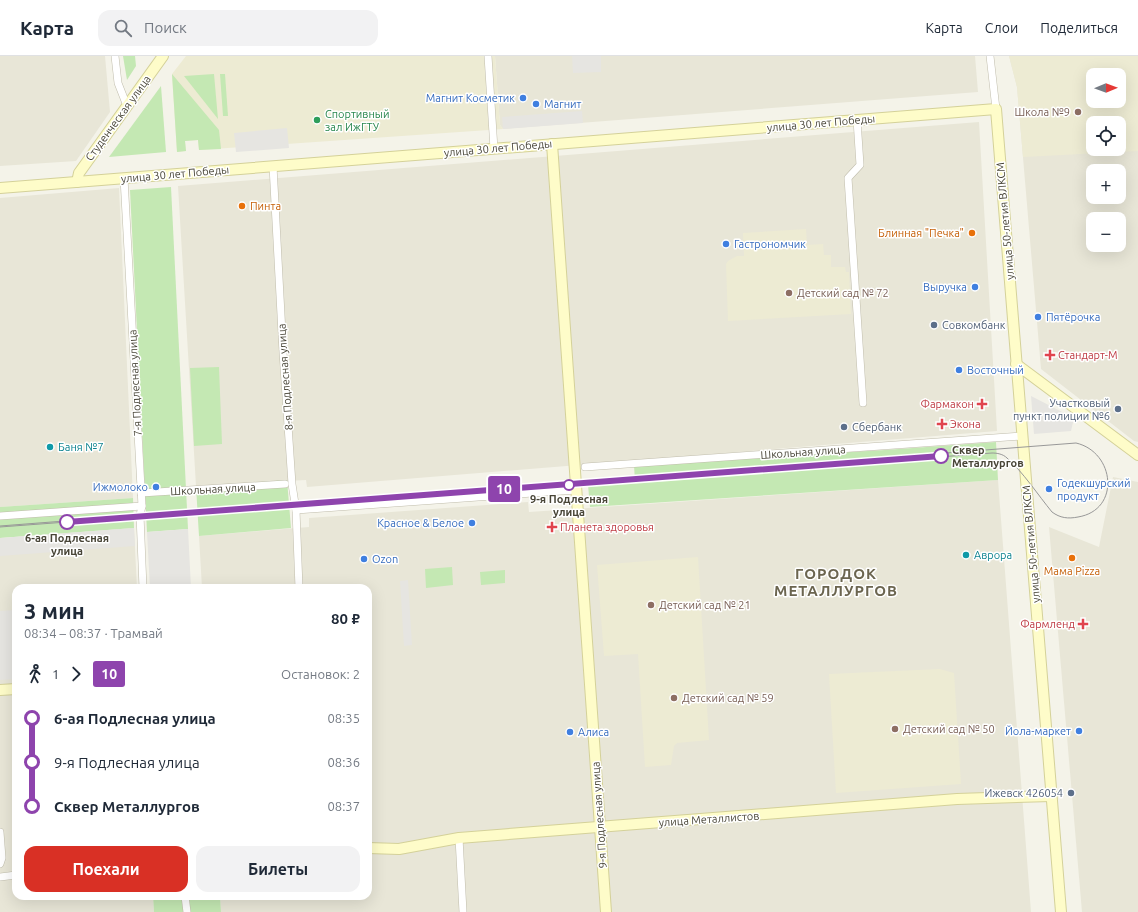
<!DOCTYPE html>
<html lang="ru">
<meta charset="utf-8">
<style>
body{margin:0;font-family:Ubuntu,sans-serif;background:#f2f2f3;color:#1f2937;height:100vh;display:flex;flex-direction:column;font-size:15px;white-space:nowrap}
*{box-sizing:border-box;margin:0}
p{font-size:13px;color:#747a83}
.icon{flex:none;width:22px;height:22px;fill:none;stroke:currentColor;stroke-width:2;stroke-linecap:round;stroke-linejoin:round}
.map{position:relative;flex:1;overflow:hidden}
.sheet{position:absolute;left:12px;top:528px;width:360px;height:316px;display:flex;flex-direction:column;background:#fff;border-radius:12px;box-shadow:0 4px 16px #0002}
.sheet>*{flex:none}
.badge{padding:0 8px;border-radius:3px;font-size:14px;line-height:26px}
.needle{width:26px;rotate:89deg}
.buttons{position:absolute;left:1086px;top:12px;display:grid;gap:8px}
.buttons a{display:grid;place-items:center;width:40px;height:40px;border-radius:8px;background:#fff;box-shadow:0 4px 16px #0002;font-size:20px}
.map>.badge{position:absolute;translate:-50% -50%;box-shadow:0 0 0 2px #fff}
.legs{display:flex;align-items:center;gap:6px;height:44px;padding:0 12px;font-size:13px}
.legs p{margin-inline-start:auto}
.headline{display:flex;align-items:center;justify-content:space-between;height:68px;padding:0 12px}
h1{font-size:22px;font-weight:600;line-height:30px}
.cta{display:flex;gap:8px;margin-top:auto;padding:8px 12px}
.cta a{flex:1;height:46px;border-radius:12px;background:#d93025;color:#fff;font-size:16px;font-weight:600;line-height:46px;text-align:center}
.cta a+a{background:#f2f2f3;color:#1f2937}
ul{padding:0 12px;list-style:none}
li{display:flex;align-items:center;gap:14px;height:44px;font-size:15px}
li i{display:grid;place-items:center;width:6px;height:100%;margin:0 5px;background:currentColor}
li i::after{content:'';width:10px;height:10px;margin:-5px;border:3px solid;border-radius:50%;background:#fff}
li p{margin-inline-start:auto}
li:first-child i{background:linear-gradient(#0000 50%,currentColor 0)}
li:last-child i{background:linear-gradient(currentColor 50%,#0000 0)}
header{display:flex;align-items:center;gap:24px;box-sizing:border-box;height:56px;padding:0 20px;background:#fff;border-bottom:1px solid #e0e1e3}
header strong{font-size:19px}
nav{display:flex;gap:22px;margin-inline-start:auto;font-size:14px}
.search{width:280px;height:36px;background:#f2f2f3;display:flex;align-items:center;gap:10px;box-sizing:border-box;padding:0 14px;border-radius:12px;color:#747a83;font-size:15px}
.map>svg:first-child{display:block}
.residential{fill:#e8e6d7;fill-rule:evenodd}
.education{fill:#edebd3;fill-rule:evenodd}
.green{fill:#c4e8b3}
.parking{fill:#e6e5e1}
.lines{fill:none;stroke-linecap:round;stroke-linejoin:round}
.street-casing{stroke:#c0bdac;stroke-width:8}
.secondary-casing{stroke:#d4d199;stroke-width:12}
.street{stroke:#fff;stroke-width:7}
.secondary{stroke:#fefcc9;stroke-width:10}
.tram{stroke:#989898;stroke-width:1}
.line-1-casing{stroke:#fff;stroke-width:9}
.line-1{stroke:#8e44ad;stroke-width:6}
.shop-dot{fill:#3f7fe0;stroke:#fff;stroke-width:1.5}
.education-dot{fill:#8d6e63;stroke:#fff;stroke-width:1.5}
.leisure-dot{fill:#2e9e5b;stroke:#fff;stroke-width:1.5}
.food-dot{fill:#e8710a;stroke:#fff;stroke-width:1.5}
.service-dot{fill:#5c6f8a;stroke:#fff;stroke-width:1.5}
.health-dot{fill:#e0444e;stroke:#fff;stroke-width:1.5}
.culture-dot{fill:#0f9aa8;stroke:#fff;stroke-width:1.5}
.stop-1-dot{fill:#fff;stroke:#8e44ad;stroke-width:2}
.labels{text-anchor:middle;stroke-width:3;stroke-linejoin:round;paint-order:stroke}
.shop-label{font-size:11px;fill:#366cbe;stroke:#fff;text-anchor:start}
.education-label{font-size:11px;fill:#785e54;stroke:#fff;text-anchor:start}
.leisure-label{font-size:11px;fill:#27864d;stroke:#fff;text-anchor:start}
.street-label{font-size:11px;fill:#484537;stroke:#fff}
.food-label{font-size:11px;fill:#c56008;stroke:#fff;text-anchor:start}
.service-label{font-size:11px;fill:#4e5e75;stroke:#fff;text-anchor:start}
.health-label{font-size:11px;fill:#be3a42;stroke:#fff;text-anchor:start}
.culture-label{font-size:11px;fill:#0d838f;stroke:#fff;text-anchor:start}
.stop-label{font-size:11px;font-weight:bold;fill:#484537;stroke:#fff}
.district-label{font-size:15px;font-weight:bold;letter-spacing:1px;fill:#6b654f;stroke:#fff}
</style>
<header>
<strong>Карта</strong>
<div class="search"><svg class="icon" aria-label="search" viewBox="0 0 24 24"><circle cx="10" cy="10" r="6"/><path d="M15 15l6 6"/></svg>Поиск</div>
<nav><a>Карта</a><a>Слои</a><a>Поделиться</a></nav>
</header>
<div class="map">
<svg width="1138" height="856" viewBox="0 0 1138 856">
<rect width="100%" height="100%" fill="#f4f3e9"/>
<!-- residential -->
<g class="residential">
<polygon points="0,0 105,0 110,56 76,105 0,110"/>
<polygon points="495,0 975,0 978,36 503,73 500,69"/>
<path d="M1009,0H1138V386L1134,385L1041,313L1017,31ZM1093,19H1119V45H1093ZM1093,67H1119V93H1093ZM1093,115H1119V141H1093ZM1093,163H1119V189H1093Z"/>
<polygon points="979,66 997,375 307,431 306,424 196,430 178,130"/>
<polygon points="119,132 133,442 0,451 0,142"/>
<polygon points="1113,421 1138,426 1138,856 1082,856 1049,471 1099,491"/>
<polygon points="998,424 1031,856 221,856 220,840 368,840 368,532 202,532 199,480 309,471 309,462 528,446 529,456"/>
<polygon points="134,472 137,532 16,532 16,840 153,840 154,856 0,856 0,483"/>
</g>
<!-- education -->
<g class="education">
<polygon points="186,0 495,0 500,69 503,73 199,94 198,84 185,85 186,95 177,96 172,18"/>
<path d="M1009,0H1138V95L1023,101L1017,31ZM1093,19H1119V45H1093ZM1093,67H1119V93H1093Z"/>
<polygon points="806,173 807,189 823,188 824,199 831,199 831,211 845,211 846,216 849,216 851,258 728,265 726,208 728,205 737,200 744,200 743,177"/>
<polygon points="698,501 709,684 677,687 674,690 671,709 645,711 638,598 604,600 597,509"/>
<polygon points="940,613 954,617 961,728 836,737 829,618"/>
</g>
<!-- green -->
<g class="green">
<polygon points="123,0 135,0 136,10 127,24"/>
<polygon points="172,18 219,74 221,93 199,94 198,84 185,85 186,95 177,96"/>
<polygon points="214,18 218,63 184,20"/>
<polygon points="220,18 225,18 228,60 223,60"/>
<polygon points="161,30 166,96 109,101"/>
<polygon points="171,131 188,473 147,476 130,134"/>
<polygon points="219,311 222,388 194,390 190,312"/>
<polygon points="996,386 998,424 590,451 588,429 635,426 634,409 885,394"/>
<polygon points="287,424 291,472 199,480 196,431"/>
<polygon points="133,442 134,472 0,482 0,451"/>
<polygon points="452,511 453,529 426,532 425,513"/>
<polygon points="505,514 505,527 481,529 480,516"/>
<polygon points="153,840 220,840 221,856 154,856"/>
</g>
<!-- parking -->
<g class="parking">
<polygon points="572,0 601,0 601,16 573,17"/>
<polygon points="582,55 583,67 503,73 502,61"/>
<polygon points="287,72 289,92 236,96 234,77"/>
<polygon points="1031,340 1074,362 1071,375 1034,378"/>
<polygon points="134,472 135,490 0,500 0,482"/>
<polygon points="188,473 191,532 150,532 147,476"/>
<polygon points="408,524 412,589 404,590 400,525"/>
<polygon points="16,554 16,623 0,624 0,555"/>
</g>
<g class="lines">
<defs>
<g id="street">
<polyline points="115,0 118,27 127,50"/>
<polyline points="488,0 494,93"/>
<polyline points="990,0 996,53"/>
<polyline points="857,64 860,109 848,122 863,347"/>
<polyline points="273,110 283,296 292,428 296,454 299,532"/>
<polyline points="124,122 142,450 140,459 143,532"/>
<polyline points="585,411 1022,380"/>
<polyline points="141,437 285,428"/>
<polyline points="296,454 576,434"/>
<polyline points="0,460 142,450"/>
<polyline points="0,776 2,802 0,808"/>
<polyline points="459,782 463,856"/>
<polyline points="0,821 16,819"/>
<polyline points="185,840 187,856"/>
</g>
<g id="secondary">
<polyline points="552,88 606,856"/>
<polyline points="77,126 79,117 163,0"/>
<polyline points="0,132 996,53 1061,856"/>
<polyline points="1016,308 1138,399"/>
<polyline points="0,634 16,633"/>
<polyline points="368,792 399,793 459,782 534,776 957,743 1051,740"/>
</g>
</defs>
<!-- street casing -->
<use href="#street" class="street-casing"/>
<!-- secondary casing -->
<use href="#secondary" class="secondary-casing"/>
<!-- street -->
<use href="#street" class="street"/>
<!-- secondary -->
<use href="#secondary" class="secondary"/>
<!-- tram -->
<path class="tram" d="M0,470L1076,387C1115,396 1121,454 1078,461C1068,463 1060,462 1052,456C1038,439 1023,416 1007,402C1003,398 997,397 992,397L0,471"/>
</g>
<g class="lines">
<defs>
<polyline id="line-1" points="67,466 941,400"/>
</defs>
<!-- line-1 casing -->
<use href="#line-1" class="line-1-casing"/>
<!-- line-1 -->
<use href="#line-1" class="line-1"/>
</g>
<!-- markers -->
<g class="shop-dot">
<circle cx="523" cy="42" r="4"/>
<circle cx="536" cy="48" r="4"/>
<circle cx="726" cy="188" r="4"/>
<circle cx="975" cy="231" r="4"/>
<circle cx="1038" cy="261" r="4"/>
<circle cx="959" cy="314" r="4"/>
<circle cx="156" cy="431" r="4"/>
<circle cx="1049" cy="433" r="4"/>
<circle cx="472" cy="467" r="4"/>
<circle cx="364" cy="503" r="4"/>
<circle cx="1079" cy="675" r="4"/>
<circle cx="570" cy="676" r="4"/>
</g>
<g class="education-dot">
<circle cx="1078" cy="56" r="4"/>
<circle cx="789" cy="237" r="4"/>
<circle cx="651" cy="549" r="4"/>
<circle cx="674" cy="642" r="4"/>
<circle cx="895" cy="673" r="4"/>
</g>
<circle class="leisure-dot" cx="317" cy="64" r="4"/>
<g class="food-dot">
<circle cx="242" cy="150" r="4"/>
<circle cx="972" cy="177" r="4"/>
<circle cx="1072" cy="502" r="4"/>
</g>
<g class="service-dot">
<circle cx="934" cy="269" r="4"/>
<circle cx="1118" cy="353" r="4"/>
<circle cx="844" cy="371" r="4"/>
<circle cx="1071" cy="737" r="4"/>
</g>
<g class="health-dot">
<path d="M1048 293h4v4h4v4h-4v4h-4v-4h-4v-4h4z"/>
<path d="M980 342h4v4h4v4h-4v4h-4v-4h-4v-4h4z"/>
<path d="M940 362h4v4h4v4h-4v4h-4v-4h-4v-4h4z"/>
<path d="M550 465h4v4h4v4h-4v4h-4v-4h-4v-4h4z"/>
<path d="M1081 562h4v4h4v4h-4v4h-4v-4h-4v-4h4z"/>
</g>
<g class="culture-dot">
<circle cx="50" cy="391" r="4"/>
<circle cx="966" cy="499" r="4"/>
</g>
<g class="stop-1-dot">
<circle cx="941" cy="400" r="7"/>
<circle cx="569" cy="429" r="5"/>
<circle cx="67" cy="466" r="7"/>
</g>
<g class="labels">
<!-- shop labels -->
<g class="shop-label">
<text x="515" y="46" text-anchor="end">Магнит Косметик</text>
<text x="544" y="52">Магнит</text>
<text x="734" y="192">Гастрономчик</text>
<text x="967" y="235" text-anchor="end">Выручка</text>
<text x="1046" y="265">Пятёрочка</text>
<text x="967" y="318">Восточный</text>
<text x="1057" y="431">Годекшурский<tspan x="1057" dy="13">продукт</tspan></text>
<text x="148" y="435" text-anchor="end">Ижмолоко</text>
<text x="464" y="471" text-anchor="end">Красное &amp; Белое</text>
<text x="372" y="507">Ozon</text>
<text x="1071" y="679" text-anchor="end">Йола-маркет</text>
<text x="578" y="680">Алиса</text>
</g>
<!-- education labels -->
<g class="education-label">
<text x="1070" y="60" text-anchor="end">Школа №9</text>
<text x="797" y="241">Детский сад № 72</text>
<text x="659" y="553">Детский сад № 21</text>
<text x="682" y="646">Детский сад № 59</text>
<text x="903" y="677">Детский сад № 50</text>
</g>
<!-- leisure labels -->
<g class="leisure-label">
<text x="325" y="62">Спортивный<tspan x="325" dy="13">зал ИжГТУ</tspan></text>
</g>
<!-- street labels -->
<g class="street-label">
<text transform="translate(118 62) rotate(-54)" y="4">Студенческая улица</text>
<text transform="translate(821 67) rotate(-5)" y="4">улица 30 лет Победы</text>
<text transform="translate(498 92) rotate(-5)" y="4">улица 30 лет Победы</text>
<text transform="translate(175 118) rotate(-5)" y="4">улица 30 лет Победы</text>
<text transform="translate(1005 165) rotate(-95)" y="4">улица 50-летия ВЛКСМ</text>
<text transform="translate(285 321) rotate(-94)" y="4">8-я Подлесная улица</text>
<text transform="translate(135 327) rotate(-93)" y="4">7-я Подлесная улица</text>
<text transform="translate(803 396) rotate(-4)" y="4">Школьная улица</text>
<text transform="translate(213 433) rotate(-3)" y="4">Школьная улица</text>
<text transform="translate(1031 488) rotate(-95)" y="4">улица 50-летия ВЛКСМ</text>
<text transform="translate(599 759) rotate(-94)" y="4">9-я Подлесная улица</text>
<text transform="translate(709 763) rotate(-4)" y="4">улица Металлистов</text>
</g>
<!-- food labels -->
<g class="food-label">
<text x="250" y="154">Пинта</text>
<text x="964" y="181" text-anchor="end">Блинная "Печка"</text>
<text x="1072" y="519" text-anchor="middle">Мама Pizza</text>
</g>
<!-- service labels -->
<g class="service-label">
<text x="942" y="273">Совкомбанк</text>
<text x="1110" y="351" text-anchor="end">Участковый<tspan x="1110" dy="13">пункт полиции №6</tspan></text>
<text x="852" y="375">Сбербанк</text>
<text x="1063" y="741" text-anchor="end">Ижевск 426054</text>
</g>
<!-- health labels -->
<g class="health-label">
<text x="1058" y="303">Стандарт-М</text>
<text x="974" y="352" text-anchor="end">Фармакон</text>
<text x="950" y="372">Экона</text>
<text x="560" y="475">Планета здоровья</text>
<text x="1075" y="572" text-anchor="end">Фармленд</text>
</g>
<!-- culture labels -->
<g class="culture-label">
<text x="58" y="395">Баня №7</text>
<text x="974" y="503">Аврора</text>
</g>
<!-- stop labels -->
<g class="stop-label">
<text x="952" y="398" text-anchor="start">Сквер<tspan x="952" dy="13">Металлургов</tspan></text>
<text x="569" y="447">9-я Подлесная<tspan x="569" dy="13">улица</tspan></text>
<text x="67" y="486">6-ая Подлесная<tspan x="67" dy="13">улица</tspan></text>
</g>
<!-- district labels -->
<g class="district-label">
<text x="836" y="523">ГОРОДОК<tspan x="836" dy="17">МЕТАЛЛУРГОВ</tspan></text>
</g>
</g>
</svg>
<div class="buttons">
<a><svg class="needle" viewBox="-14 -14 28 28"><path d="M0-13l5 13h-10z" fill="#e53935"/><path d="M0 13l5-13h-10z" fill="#747a83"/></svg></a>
<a><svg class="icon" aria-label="locate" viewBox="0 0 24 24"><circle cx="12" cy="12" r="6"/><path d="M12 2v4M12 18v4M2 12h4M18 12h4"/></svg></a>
<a>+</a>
<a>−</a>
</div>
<b class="badge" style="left:504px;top:433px;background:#8e44ad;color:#fff">10</b>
<section class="sheet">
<div class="headline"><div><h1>3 мин</h1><p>08:34 – 08:37 · Трамвай</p></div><b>80 ₽</b></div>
<div class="legs"><svg class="icon" aria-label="walk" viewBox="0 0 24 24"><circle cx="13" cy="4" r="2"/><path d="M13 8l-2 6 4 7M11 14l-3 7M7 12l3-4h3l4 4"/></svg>1<svg class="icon" aria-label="forward" viewBox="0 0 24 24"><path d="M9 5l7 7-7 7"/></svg><b class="badge" style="background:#8e44ad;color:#fff">10</b><p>Остановок: 2</p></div>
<ul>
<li><i style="color:#8e44ad"></i><b>6-ая Подлесная улица</b><p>08:35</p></li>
<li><i style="color:#8e44ad"></i><span>9-я Подлесная улица</span><p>08:36</p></li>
<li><i style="color:#8e44ad"></i><b>Сквер Металлургов</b><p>08:37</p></li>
</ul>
<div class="cta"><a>Поехали</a><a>Билеты</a></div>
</section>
</div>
